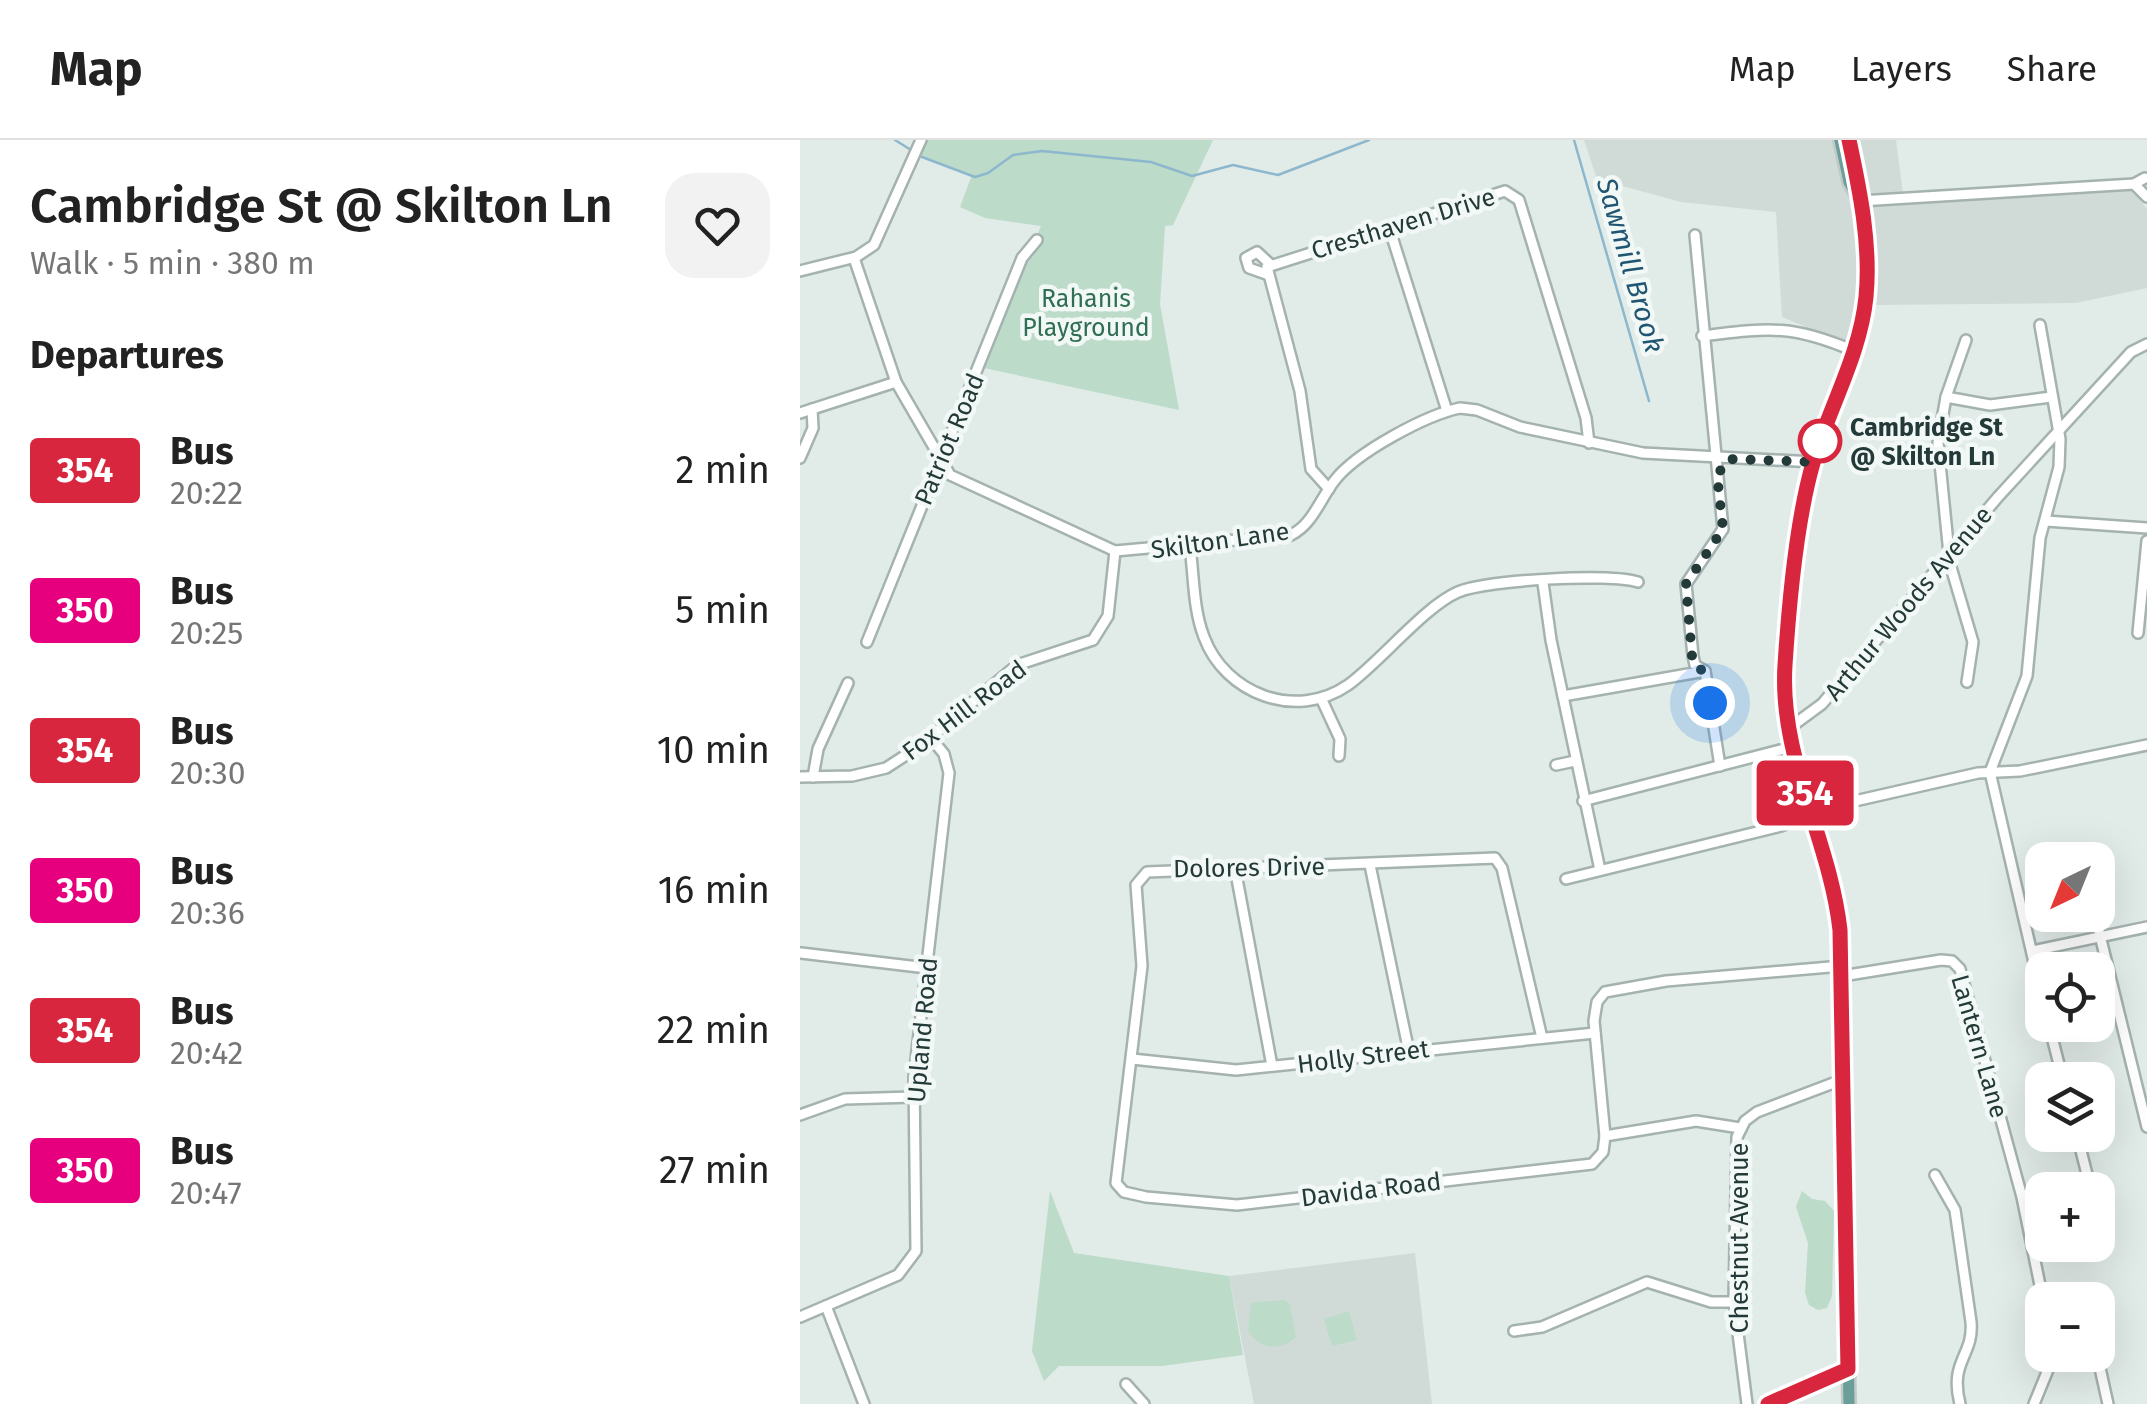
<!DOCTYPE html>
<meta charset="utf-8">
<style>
body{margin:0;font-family:"Fira Sans",sans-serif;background:#f2f2f2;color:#222;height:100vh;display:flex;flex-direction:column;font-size:38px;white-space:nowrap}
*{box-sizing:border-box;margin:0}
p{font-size:32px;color:#767676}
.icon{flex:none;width:55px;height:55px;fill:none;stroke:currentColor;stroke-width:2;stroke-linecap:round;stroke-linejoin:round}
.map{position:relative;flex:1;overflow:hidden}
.side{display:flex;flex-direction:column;background:#fff;width:800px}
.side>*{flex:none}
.badge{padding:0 20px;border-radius:8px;font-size:35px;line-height:65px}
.needle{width:65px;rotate:223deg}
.fabs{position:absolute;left:1225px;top:702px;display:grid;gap:20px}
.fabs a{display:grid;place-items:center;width:90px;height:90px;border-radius:20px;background:#fff;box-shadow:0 10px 40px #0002;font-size:50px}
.you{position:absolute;width:50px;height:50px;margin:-25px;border:8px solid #fff;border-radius:50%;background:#1a73e8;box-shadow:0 0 0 15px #1a73e833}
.map>.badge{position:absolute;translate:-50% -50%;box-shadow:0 0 0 5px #fff}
h2{padding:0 30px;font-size:38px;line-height:90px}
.round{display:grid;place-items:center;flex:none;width:105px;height:105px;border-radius:30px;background:#f2f2f2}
.head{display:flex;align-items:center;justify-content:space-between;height:170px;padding:0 30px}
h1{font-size:48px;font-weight:600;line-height:75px}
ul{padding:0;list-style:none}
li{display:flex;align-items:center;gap:30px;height:140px;padding:0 30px}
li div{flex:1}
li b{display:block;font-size:38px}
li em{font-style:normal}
li .badge{min-width:110px;font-weight:700;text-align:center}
header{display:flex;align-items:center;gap:60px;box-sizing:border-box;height:140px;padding:0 50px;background:#fff;border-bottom:2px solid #e0e0e0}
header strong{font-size:48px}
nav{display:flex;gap:55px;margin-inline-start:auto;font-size:35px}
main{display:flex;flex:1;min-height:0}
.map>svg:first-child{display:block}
.built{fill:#d0dbd8}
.green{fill:#bcdbc9}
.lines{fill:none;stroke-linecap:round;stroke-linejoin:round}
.stream{stroke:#8db7cd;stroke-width:2.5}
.minor-casing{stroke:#a4b2b0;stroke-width:14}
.major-casing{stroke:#c1c8c7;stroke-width:16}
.minor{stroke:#fff;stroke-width:9}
.major{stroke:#699e99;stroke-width:11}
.line-casing{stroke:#fff;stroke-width:22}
.line{stroke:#d7263d;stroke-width:15}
.walk{stroke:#233a38;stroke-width:10;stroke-dasharray:0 18}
.stop-dot{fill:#fff;stroke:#d7263d;stroke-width:5}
.labels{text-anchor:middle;stroke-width:9;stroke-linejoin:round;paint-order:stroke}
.street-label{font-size:25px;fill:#233a38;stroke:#f2f8f6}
.park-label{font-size:25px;fill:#306f53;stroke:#f2f8f6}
.stop-label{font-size:25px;font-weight:bold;fill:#233a38;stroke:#f2f8f6;text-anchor:start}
.water-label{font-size:28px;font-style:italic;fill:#215672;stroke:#f2f8f6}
</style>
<header>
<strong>Map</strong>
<nav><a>Map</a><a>Layers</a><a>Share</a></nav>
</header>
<main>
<section class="side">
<div class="head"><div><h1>Cambridge St @ Skilton Ln</h1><p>Walk · 5 min · 380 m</p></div><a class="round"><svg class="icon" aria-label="heart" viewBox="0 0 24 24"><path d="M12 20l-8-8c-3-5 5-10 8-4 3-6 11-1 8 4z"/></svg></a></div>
<h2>Departures</h2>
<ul>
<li><span class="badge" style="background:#d7263d;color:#fff">354</span><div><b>Bus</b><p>20:22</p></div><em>2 min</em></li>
<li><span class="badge" style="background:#e6007e;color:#fff">350</span><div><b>Bus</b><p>20:25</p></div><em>5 min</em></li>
<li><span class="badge" style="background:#d7263d;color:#fff">354</span><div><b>Bus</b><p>20:30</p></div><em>10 min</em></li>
<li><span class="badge" style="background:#e6007e;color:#fff">350</span><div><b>Bus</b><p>20:36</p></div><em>16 min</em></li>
<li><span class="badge" style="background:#d7263d;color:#fff">354</span><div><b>Bus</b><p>20:42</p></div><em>22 min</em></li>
<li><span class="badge" style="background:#e6007e;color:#fff">350</span><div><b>Bus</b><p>20:47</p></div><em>27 min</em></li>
</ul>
</section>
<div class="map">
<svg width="1347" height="1264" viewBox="0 0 1347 1264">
<rect width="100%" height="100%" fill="#e1ebe8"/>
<!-- built -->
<g class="built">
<polygon points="784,0 1096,0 1104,61 1330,46 1347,69 1347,148 1276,163 1075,165 1065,205 1048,205 982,177 976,72 881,62 797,39"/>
<polygon points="615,1113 632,1264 454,1264 429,1136"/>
</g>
<!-- green -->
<g class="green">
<polygon points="127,0 413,0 373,85 365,86 360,164 379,270 184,228 241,86 185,78 160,67 172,35 121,17"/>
<polygon points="250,1051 274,1113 429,1136 443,1215 362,1226 259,1226 244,1241 232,1211"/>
<polygon points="1002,1051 1012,1059 1025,1061 1034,1071 1032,1156 1027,1168 1018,1170 1009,1165 1005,1153 1008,1103 996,1067"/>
<path d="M484,1160L490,1164L496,1197C479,1212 460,1209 448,1191L451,1163Z"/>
<polygon points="549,1171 557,1200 532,1206 524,1179"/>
</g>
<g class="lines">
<!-- stream -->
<g class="stream">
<polyline points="95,0 111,10"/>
<polyline points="774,0 849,261"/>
<polyline points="122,17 175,37 188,33 213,15 242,11 351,22 392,36 433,25 478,35 569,0"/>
</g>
<defs>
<g id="minor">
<polyline points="1334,44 1347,57"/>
<polyline points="1060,61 1334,44 1345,38"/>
<polyline points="589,87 647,271"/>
<polyline points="895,95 923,389 886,444 893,516 895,525 905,531 920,626"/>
<path d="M54,118L96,242L150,335L315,411L491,395C513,384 520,359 535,340C557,312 626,275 660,268L677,270L720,287L843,313L1014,322"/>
<polyline points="0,131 56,117 74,105 121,0"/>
<polyline points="466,134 449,128 446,118 457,112 470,124"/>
<polyline points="1240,185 1260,299 1259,327 1240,398 1227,536 1190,632 1242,857"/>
<path d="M902,196C969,188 991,184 1054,211"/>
<polyline points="1146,257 1166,200"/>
<polyline points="0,273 96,242"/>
<polyline points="0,318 13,288 12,269"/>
<polyline points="529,349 511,329 500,251 467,127 705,51 719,60 786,278 789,303"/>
<polyline points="1246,381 1347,388"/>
<path d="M390,407C394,436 393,469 404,497C425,554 496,581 548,545C580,522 625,466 658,452C688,440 808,433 838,442"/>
<polyline points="743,443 751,500 800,730"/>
<polyline points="1338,493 1347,401"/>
<polyline points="67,502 222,118 237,100"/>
<polyline points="1167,542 1173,502 1150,424 1138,303 1146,257 1190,265 1251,257"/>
<polyline points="763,556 905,531"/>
<polyline points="521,558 540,599 539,616"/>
<polyline points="988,589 1022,564 1198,357 1331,212 1347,204"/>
<polyline points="756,625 775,621"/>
<polyline points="0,637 52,636 86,628 120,606 217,525 293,500 308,476 315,411"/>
<polyline points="13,637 18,609 48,543"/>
<polyline points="783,661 992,607"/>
<polyline points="1284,719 1284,720"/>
<polyline points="570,725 609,912"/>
<polyline points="435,728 472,926"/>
<polyline points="766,739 981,686 1024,668 1178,633 1220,631 1347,605"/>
<polyline points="1295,775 1347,987"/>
<polyline points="1232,811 1347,787"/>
<polyline points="1,813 127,828"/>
<polyline points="1042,836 1141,820 1152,821 1160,829 1222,1057 1243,1160"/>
<polyline points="1249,885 1263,940"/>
<polyline points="742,898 702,728 695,718 347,732 336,745 342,826 316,1043 324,1052 346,1057 437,1065 792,1024 803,1012 805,996 794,881 797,862 805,852 866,841 1042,826"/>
<polyline points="332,919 436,930 795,893"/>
<polyline points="0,975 45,959 113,957"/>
<polyline points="1277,995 1291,1050"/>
<polyline points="805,996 896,981 940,988"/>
<path d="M1135,1035L1155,1070L1171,1182C1174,1216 1149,1220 1160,1264"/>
<polyline points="26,1166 64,1264"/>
<polyline points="0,1177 98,1135 116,1111 114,937 149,633 144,614 131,598"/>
<polyline points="714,1191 742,1187 847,1142 911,1162 934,1162"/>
<polyline points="1298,1219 1308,1264"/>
<polyline points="326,1244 344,1264"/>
<polyline points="947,1264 934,1162 937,997 945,981 957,972 1044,939"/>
<polyline points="1234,1264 1254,1215"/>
</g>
<g id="major">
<polyline points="1040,0 1049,42 1060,61"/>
<polyline points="968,1264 1048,1229"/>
<path d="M1049,1264L1040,790C1030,700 979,618 985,525C989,463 996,382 1013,323C1025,282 1045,243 1057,202C1076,136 1065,65 1049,0"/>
</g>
</defs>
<!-- minor casing -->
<use href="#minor" class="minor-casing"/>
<!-- major casing -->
<use href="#major" class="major-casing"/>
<!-- minor -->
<use href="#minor" class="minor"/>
<!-- major -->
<use href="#major" class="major"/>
</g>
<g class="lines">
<defs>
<path id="line" d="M968,1264L1048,1229L1040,790C1030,700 979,618 985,525C989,463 996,382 1013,323C1029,267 1060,216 1066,157C1071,105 1060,51 1049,0"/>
</defs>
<!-- line casing -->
<use href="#line" class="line-casing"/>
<!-- line -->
<use href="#line" class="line"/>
<!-- walk -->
<polyline class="walk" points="910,563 905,532 895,526 892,516 886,444 923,389 917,335 929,319 1014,322 1020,301"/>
</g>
<!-- markers -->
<circle class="stop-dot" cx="1020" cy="301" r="20"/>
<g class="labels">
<!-- street labels -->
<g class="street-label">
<text transform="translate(603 83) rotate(-17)" y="9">Cresthaven Drive</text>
<text transform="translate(149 299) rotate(-67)" y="9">Patriot Road</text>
<text transform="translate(420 400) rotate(-8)" y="9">Skilton Lane</text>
<text transform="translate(1108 463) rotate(-50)" y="9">Arthur Woods Avenue</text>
<text transform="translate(164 570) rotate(-37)" y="9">Fox Hill Road</text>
<text transform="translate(449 727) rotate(-1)" y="9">Dolores Drive</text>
<text transform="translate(122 890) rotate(-85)" y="9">Upland Road</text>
<text transform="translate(1180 906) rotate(74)" y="9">Lantern Lane</text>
<text transform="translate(563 916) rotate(-7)" y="9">Holly Street</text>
<text transform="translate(571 1049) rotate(-7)" y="9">Davida Road</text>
<text transform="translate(939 1098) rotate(-90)" y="9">Chestnut Avenue</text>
</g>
<!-- park labels -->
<g class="park-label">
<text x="286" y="167">Rahanis<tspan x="286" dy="29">Playground</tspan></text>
</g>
<!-- stop labels -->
<g class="stop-label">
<text x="1050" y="296">Cambridge St<tspan x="1050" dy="29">@ Skilton Ln</tspan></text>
</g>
<!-- water labels -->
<g class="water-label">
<text transform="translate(831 125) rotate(74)" y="10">Sawmill Brook</text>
</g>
</g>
</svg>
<div class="fabs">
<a><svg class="needle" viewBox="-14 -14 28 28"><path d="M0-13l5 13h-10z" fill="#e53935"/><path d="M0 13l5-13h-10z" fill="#767676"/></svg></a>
<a><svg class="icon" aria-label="locate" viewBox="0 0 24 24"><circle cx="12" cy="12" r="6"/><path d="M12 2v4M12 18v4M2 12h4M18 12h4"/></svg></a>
<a><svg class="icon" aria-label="layers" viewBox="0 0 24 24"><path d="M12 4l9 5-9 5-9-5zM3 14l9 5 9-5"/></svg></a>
<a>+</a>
<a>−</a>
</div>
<div class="you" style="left:910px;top:563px"></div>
<b class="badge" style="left:1005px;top:653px;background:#d7263d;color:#fff">354</b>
</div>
</main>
